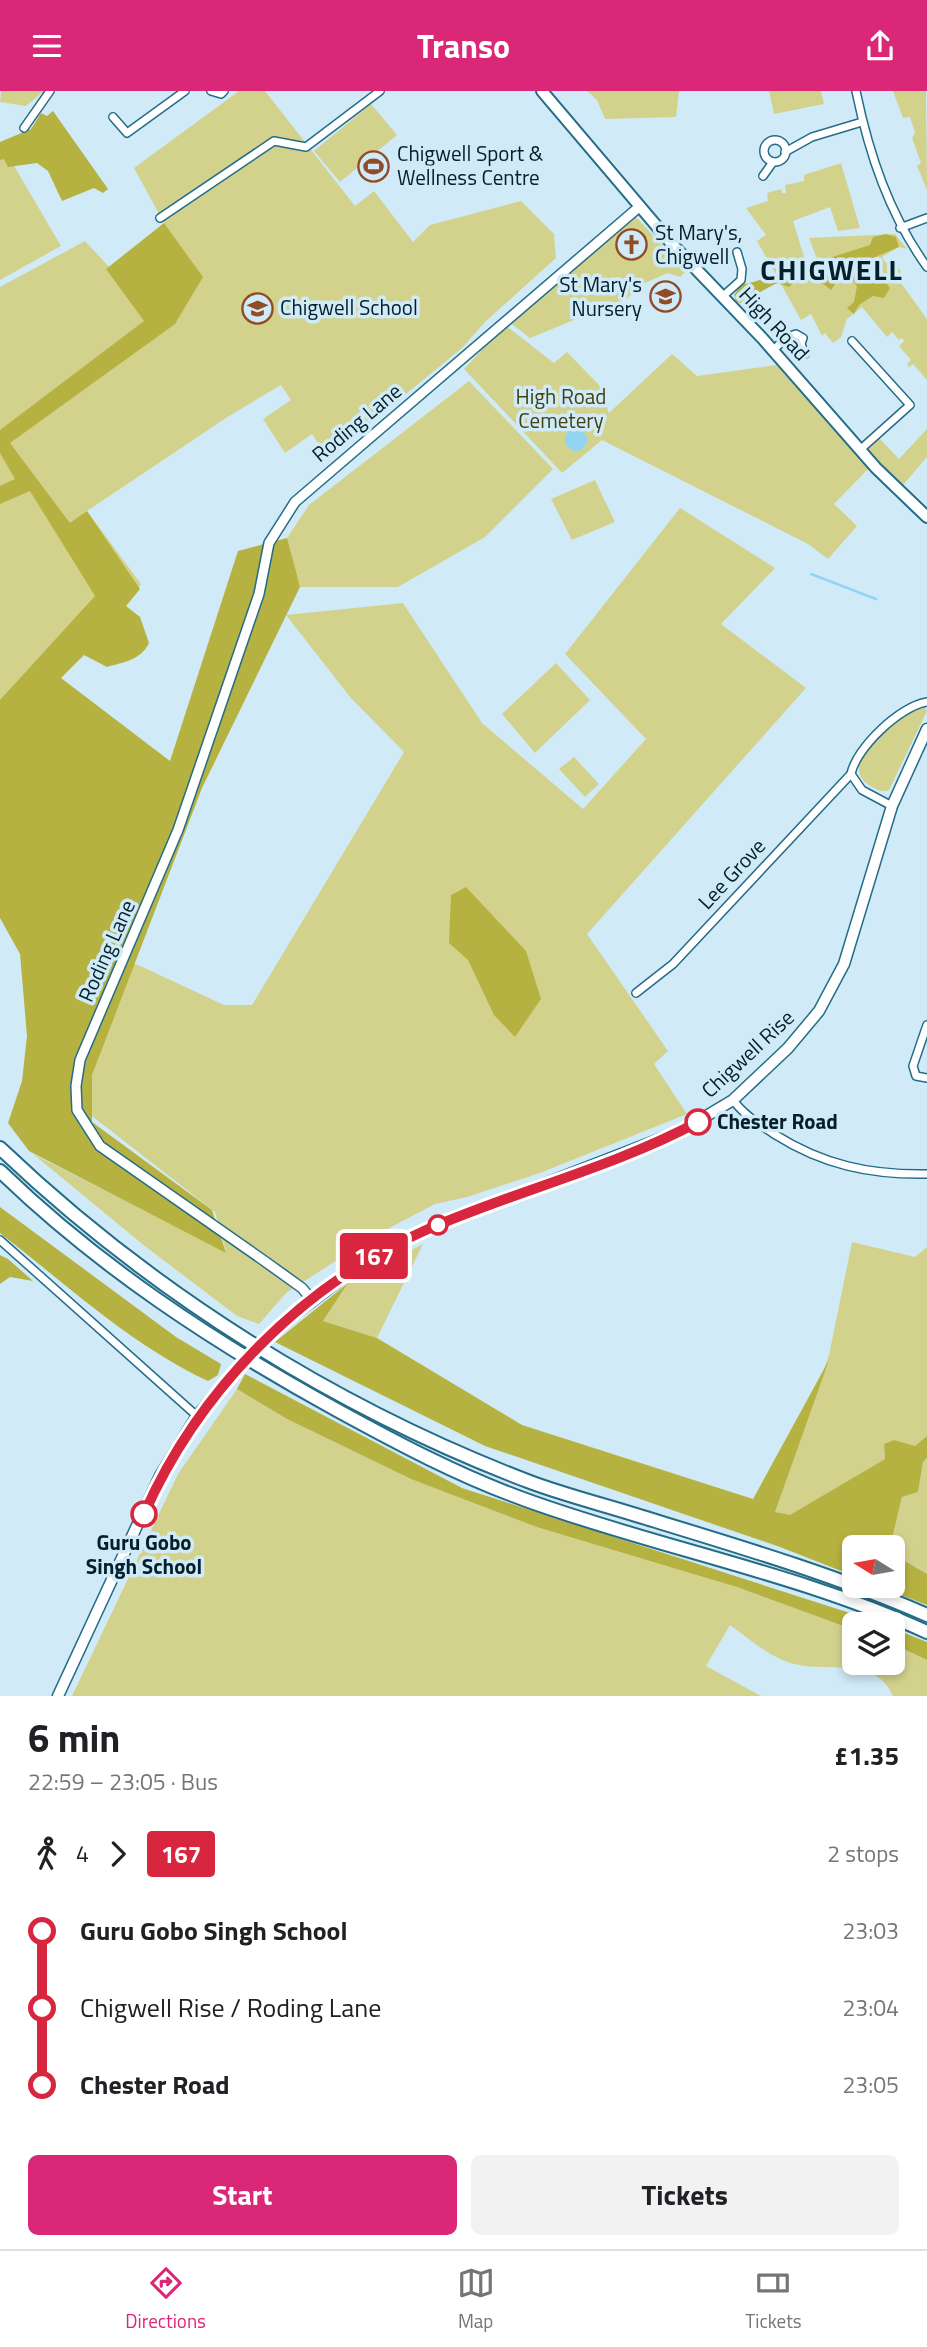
<!DOCTYPE html>
<meta charset="utf-8">
<style>
body{margin:0;font-family:"Titillium Web",sans-serif;background:#f2f2f2;color:#202124;height:100vh;display:flex;flex-direction:column;font-size:26px;white-space:nowrap}
*{box-sizing:border-box;margin:0}
p{font-size:23px;color:#757577}
.icon{flex:none;width:38px;height:38px;fill:none;stroke:currentColor;stroke-width:2;stroke-linecap:round;stroke-linejoin:round}
.map{position:relative;height:1605px;overflow:hidden}
.side{display:flex;flex-direction:column;background:#fff;flex:1}
.side>*{flex:none}
.badge{padding:0 14px;border-radius:5px;font-size:24px;line-height:46px}
.needle{width:46px;rotate:281deg}
.controls{position:absolute;left:842px;top:1444px;display:grid;gap:14px}
.controls a{display:grid;place-items:center;width:63px;height:63px;border-radius:10px;background:#fff;box-shadow:0 4px 10px #0003;font-size:35px}
.map>.badge{position:absolute;translate:-50% -50%;box-shadow:0 0 0 4px #fff}
.legs{display:flex;align-items:center;gap:10px;height:77px;padding:0 28px;font-size:23px}
.legs p{margin-inline-start:auto}
.summary{display:flex;align-items:center;justify-content:space-between;height:119px;padding:0 28px}
h1{font-size:38px;font-weight:700;line-height:52px}
.primary-button{display:flex;gap:14px;margin-top:auto;padding:14px 28px}
.primary-button a{flex:1;height:80px;border-radius:10px;background:#db2777;color:#fff;font-size:28px;font-weight:700;line-height:80px;text-align:center}
.primary-button a+a{background:#f2f2f2;color:#202124}
ul{padding:0 28px;list-style:none}
li{display:flex;align-items:center;gap:24px;height:77px;font-size:26px}
li i{display:grid;place-items:center;width:10px;height:100%;margin:0 9px;background:currentColor}
li i::after{content:'';width:18px;height:18px;margin:-9px;border:5px solid;border-radius:50%;background:#fff}
li p{margin-inline-start:auto}
li:first-child i{background:linear-gradient(#0000 50%,currentColor 0)}
li:last-child i{background:linear-gradient(currentColor 50%,#0000 0)}
header{display:flex;justify-content:space-between;align-items:center;height:91px;padding:0 28px;background:#db2777;color:#fff;font-size:32px;font-weight:700}
.dock{display:flex;justify-content:space-around;align-items:center;height:98px;border-top:2px solid #e0e0e0;background:#fff;font-size:19px;color:#757577}
.dock a{display:grid;justify-items:center;gap:4px}
.dock .on{color:#db2777}
.map>svg:first-child{display:block}
.green{fill:#d3d28d}
.forest{fill:#b6b242}
.water{fill:#92d5f3}
.lines{fill:none;stroke-linecap:round;stroke-linejoin:round}
.stream{stroke:#92d5f3;stroke-width:2.5}
.minor-casing{stroke:#246c88;stroke-width:10}
.tertiary-casing{stroke:#246c88;stroke-width:12}
.secondary-casing{stroke:#246c88;stroke-width:13}
.primary-casing{stroke:#246c88;stroke-width:14}
.motorway-casing{stroke:#246c88;stroke-width:16}
.minor{stroke:#fff;stroke-width:7}
.tertiary{stroke:#fff;stroke-width:9}
.secondary{stroke:#fff;stroke-width:10}
.primary{stroke:#fff;stroke-width:10}
.motorway{stroke:#fff;stroke-width:12}
.secondary-bridge-casing{stroke:#246c88;stroke-width:13;stroke-linecap:butt}
.secondary-bridge{stroke:#fff;stroke-width:10}
.line-1-casing{stroke:#fff;stroke-width:16}
.line-1{stroke:#d7263d;stroke-width:10}
.stop-1-dot{fill:#fff;stroke:#d7263d;stroke-width:3.5}
.labels{text-anchor:middle;stroke-width:7;stroke-linejoin:round;paint-order:stroke}
.poi-label{font-size:21px;fill:#03202c;stroke:#d0ebf7;text-anchor:start}
.street-label{font-size:21px;fill:#03202c;stroke:#d0ebf7}
.park-label{font-size:21px;fill:#434214;stroke:#d0ebf7}
.stop-label{font-size:21px;font-weight:bold;fill:#03202c;stroke:#d0ebf7;text-anchor:start}
.district-label{font-size:28px;font-weight:bold;letter-spacing:2px;fill:#03202c;stroke:#d0ebf7}
</style>
<header><svg class="icon" aria-label="menu" viewBox="0 0 24 24"><path d="M4 6h16M4 12h16M4 18h16"/></svg>Transo<svg class="icon" aria-label="share" viewBox="0 0 24 24"><path d="M12 15V3M7 8l5-5 5 5M5 13v7h14v-7"/></svg></header>
<div class="map">
<svg width="927" height="1605" viewBox="0 0 927 1605">
<rect width="100%" height="100%" fill="#d0ebf7"/>
<!-- green -->
<g class="green">
<polygon points="44,0 26,15 0,11 1,0"/>
<polygon points="239,0 265,0 355,115 374,100 413,151 430,134 521,110 554,143 556,167 486,230 462,257 328,367 312,343 285,362 263,328 291,309 281,294 229,325 87,420 141,493 126,515 0,612 0,196 85,150 110,177 164,132 134,77"/>
<polygon points="587,0 679,0 676,26 605,28 597,9"/>
<polygon points="769,0 821,0 824,13 774,23"/>
<polygon points="893,0 926,0 927,99 917,75 921,72 912,47 915,42 910,26 903,27"/>
<polygon points="371,13 397,44 340,91 314,60"/>
<polygon points="6,61 61,155 0,189 0,64"/>
<polygon points="841,72 860,137 838,140 830,116 793,130 806,172 817,168 809,147 895,143 907,158 899,156 882,166 886,172 892,169 892,179 898,176 901,181 896,185 927,228 927,289 913,273 909,276 907,273 911,269 899,255 904,250 902,247 899,249 892,241 887,246 862,216 847,228 841,246 833,252 825,242 822,245 811,223 801,229 757,150 766,144 746,117 768,110 767,102 781,98 782,102 786,102 785,94 804,90 804,84"/>
<polygon points="635,125 686,180 680,186 668,182 645,192 626,208 530,247 508,230"/>
<polygon points="505,234 554,272 567,261 599,294 609,322 672,263 697,285 776,274 869,377 834,413 857,435 828,468 808,453 602,349 562,382 464,278"/>
<polygon points="469,290 553,378 485,446 398,496 300,496 285,450 309,414"/>
<polygon points="927,338 927,366 903,394 863,356 876,344 899,368"/>
<polygon points="595,389 615,431 572,449 551,408"/>
<polygon points="680,417 775,477 721,533 806,597 587,843 668,960 654,973 687,1023 540,1082 467,1106 435,1113 376,1144 286,1202 259,1233 237,1225 146,1156 33,1063 226,1161 215,1121 92,1025 92,983 134,872 224,914 252,914 404,661 350,606 286,524 403,512 482,632 583,718 646,648 565,563"/>
<polygon points="556,572 590,609 535,662 502,623"/>
<path d="M923,614L927,620L889,699C881,702 876,698 869,694C834,672 900,622 923,614Z"/>
<polygon points="574,666 599,693 585,706 559,678"/>
<polygon points="852,1151 915,1166 927,1156 927,1345 915,1356 894,1349 884,1353 885,1368 790,1425 775,1421 829,1264"/>
<polygon points="423,1153 377,1247 323,1230 348,1192"/>
<path d="M237,1298L287,1328L411,1388L737,1496L854,1539V1572H892L893,1553L927,1569V1605H893C875,1562 821,1585 785,1570C765,1562 748,1547 730,1534L706,1575L761,1605H72L178,1383Z"/>
<polygon points="927,1367 927,1483 893,1463 892,1456 890,1456 902,1406 918,1401 923,1371"/>
</g>
<!-- forest -->
<g class="forest">
<polygon points="53,20 108,98 103,102 94,97 62,110 48,80 37,72 8,76 4,68 0,69 0,51 31,38 41,22 47,25"/>
<path d="M164,132L203,186L175,233L10,352L70,432L87,420L140,498L126,515L140,526L149,552C141,569 124,571 107,576L84,564L61,587L170,670L238,460L287,447L300,496L202,697L92,984V1031L212,1119L226,1162L29,1060L8,1032L22,990L27,945L20,863L0,827V609L95,505L30,400L0,413V395L15,388L0,362V339L144,230L106,178Z"/>
<path d="M886,143L896,146L899,156L861,172L868,190L882,187L890,197L884,207L873,205L859,214L854,223L847,217L854,211L857,195L844,180L831,199C815,187 806,178 789,196L777,192L740,212L736,210L734,204L742,193C756,193 772,182 780,183L784,172L803,170L807,174L870,154L873,146Z"/>
<polygon points="466,796 526,860 541,908 515,946 494,924 468,869 449,852 451,804"/>
<path d="M0,1116L176,1246L221,1273L218,1284L208,1290C131,1254 67,1194 0,1142Z"/>
<polygon points="0,1164 8,1168 33,1190 10,1186 0,1193"/>
<polygon points="348,1192 323,1230 377,1247 522,1334 753,1408 829,1269 775,1421 790,1424 885,1368 884,1353 894,1349 915,1355 927,1345 927,1367 923,1371 918,1401 902,1406 890,1456 854,1456 854,1485 780,1456 485,1355 275,1251"/>
<polygon points="245,1283 462,1397 884,1533 854,1533 854,1539 737,1496 537,1436 411,1388 287,1328 237,1298"/>
<polygon points="893,1463 927,1483 927,1514 878,1495 892,1494"/>
<polygon points="892,1537 927,1551 927,1569 893,1553"/>
</g>
<!-- water -->
<circle class="water" cx="576" cy="349" r="11"/>
<g class="lines">
<!-- stream -->
<polyline class="stream" points="811,483 876,508"/>
<defs>
<g id="minor">
<polyline points="211,0 221,3 224,0"/>
<path d="M856,0C869,63 889,123 927,176"/>
<polyline points="113,26 127,42 185,0"/>
<polyline points="24,37 50,0"/>
<circle cx="775" cy="60" r="11"/>
<polyline points="785,61 812,46 862,31"/>
<polyline points="763,85 773,71"/>
<polyline points="160,127 274,50 306,56 380,0"/>
<polyline points="900,137 927,127"/>
<polyline points="722,206 741,189 742,178 737,161"/>
<polyline points="852,250 910,314 862,357"/>
<polyline points="773,260 785,247 796,243 803,247 801,253 805,263"/>
<path d="M892,715L862,699L851,683C856,657 900,615 927,611"/>
<polyline points="636,902 673,873 851,683"/>
<polyline points="927,934 913,975 916,985 927,987"/>
<path d="M733,1009C744,1024 759,1033 774,1043C823,1074 870,1084 927,1083"/>
<polyline points="0,1149 197,1325"/>
</g>
<polyline id="tertiary" points="312,1209 302,1197 263,1169 100,1055 77,1019 76,995 80,969 178,739 259,503 269,452 295,411 639,116"/>
<g id="secondary">
<polyline points="298,1221 366,1169 426,1139 683,1039 733,1009 788,957 819,920 844,873 892,715 927,638"/>
<polyline points="58,1605 160,1385 197,1325 220,1298"/>
</g>
<polyline id="primary" points="542,0 671,152 763,248 876,377 927,426"/>
<g id="motorway">
<path d="M0,1057C151,1201 335,1317 530,1391C565,1404 601,1413 636,1424C734,1454 833,1483 927,1524"/>
<path d="M0,1080C99,1176 215,1252 335,1318C397,1352 459,1385 526,1409C658,1457 798,1482 927,1541"/>
</g>
</defs>
<!-- minor casing -->
<use href="#minor" class="minor-casing"/>
<!-- tertiary casing -->
<use href="#tertiary" class="tertiary-casing"/>
<!-- secondary casing -->
<use href="#secondary" class="secondary-casing"/>
<!-- primary casing -->
<use href="#primary" class="primary-casing"/>
<!-- motorway casing -->
<use href="#motorway" class="motorway-casing"/>
<!-- minor -->
<use href="#minor" class="minor"/>
<!-- tertiary -->
<use href="#tertiary" class="tertiary"/>
<!-- secondary -->
<use href="#secondary" class="secondary"/>
<!-- primary -->
<use href="#primary" class="primary"/>
<!-- motorway -->
<use href="#motorway" class="motorway"/>
<defs>
<polyline id="secondary-bridge" points="220,1298 261,1254 298,1221"/>
</defs>
<!-- secondary-bridge casing -->
<use href="#secondary-bridge" class="secondary-bridge-casing"/>
<!-- secondary-bridge -->
<use href="#secondary-bridge" class="secondary-bridge"/>
</g>
<g class="lines">
<defs>
<path id="line-1" d="M144,1423C199,1299 302,1194 426,1139C515,1100 612,1077 698,1031"/>
</defs>
<!-- line-1 casing -->
<use href="#line-1" class="line-1-casing"/>
<!-- line-1 -->
<use href="#line-1" class="line-1"/>
</g>
<!-- icons -->
<defs>
<symbol id="stadium-ring" viewBox="-11 -11 22 22"><circle r="9.5" fill="#d0ebf7" stroke="#924c25" stroke-width="1.5"/><path d="M0-5a6.5 5 0 1 0 0 10a6.5 5 0 1 0 0-10ZM-3.5-1.8h7v3.6h-7Z" fill="#924c25"/></symbol>
<symbol id="church-ring" viewBox="-11 -11 22 22"><circle r="9.5" fill="#d0ebf7" stroke="#924c25" stroke-width="1.5"/><path d="M-1.2-6h2.4v3.5h3.3v2.4h-3.3V6h-2.4V-.1h-3.3v-2.4h3.3Z" fill="#924c25"/></symbol>
<symbol id="school-ring" viewBox="-11 -11 22 22"><circle r="9.5" fill="#d0ebf7" stroke="#924c25" stroke-width="1.5"/><path d="M0-5L7-2L0 1L-7-2ZM-4 1L0 2.5L4 1V4Q0 6-4 4Z" fill="#924c25"/></symbol>
</defs>
<g fill-rule="evenodd">
<use href="#stadium-ring" x="356" y="58" width="35" height="35"/>
<use href="#church-ring" x="614" y="136" width="35" height="35"/>
<use href="#school-ring" x="648" y="188" width="35" height="35"/>
<use href="#school-ring" x="240" y="200" width="35" height="35"/>
</g>
<!-- markers -->
<g class="stop-1-dot">
<circle cx="698" cy="1031" r="12"/>
<circle cx="438" cy="1134" r="9"/>
<circle cx="144" cy="1423" r="12"/>
</g>
<g class="labels">
<!-- poi labels -->
<g class="poi-label">
<text x="397" y="70">Chigwell Sport &amp;<tspan x="397" dy="24">Wellness Centre</tspan></text>
<text x="655" y="149">St Mary's,<tspan x="655" dy="24">Chigwell</tspan></text>
<text x="642" y="201" text-anchor="end">St Mary's<tspan x="642" dy="24">Nursery</tspan></text>
<text x="280" y="224">Chigwell School</text>
</g>
<!-- street labels -->
<g class="street-label">
<text transform="translate(774 233) rotate(47)" y="7">High Road</text>
<text transform="translate(357 332) rotate(-40)" y="7">Roding Lane</text>
<text transform="translate(732 783) rotate(-47)" y="7">Lee Grove</text>
<text transform="translate(107 860) rotate(-66)" y="7">Roding Lane</text>
<text transform="translate(748 963) rotate(-43)" y="7">Chigwell Rise</text>
</g>
<!-- park labels -->
<g class="park-label">
<text x="561" y="313">High Road<tspan x="561" dy="24">Cemetery</tspan></text>
</g>
<!-- stop labels -->
<g class="stop-label">
<text x="717" y="1038">Chester Road</text>
<text x="144" y="1459" text-anchor="middle">Guru Gobo<tspan x="144" dy="24">Singh School</tspan></text>
</g>
<!-- district labels -->
<g class="district-label">
<text x="832" y="189">CHIGWELL</text>
</g>
</g>
</svg>
<div class="controls">
<a><svg class="needle" viewBox="-14 -14 28 28"><path d="M0-13l5 13h-10z" fill="#e53935"/><path d="M0 13l5-13h-10z" fill="#757577"/></svg></a>
<a><svg class="icon" aria-label="layers" viewBox="0 0 24 24"><path d="M12 4l9 5-9 5-9-5zM3 14l9 5 9-5"/></svg></a>
</div>
<b class="badge" style="left:374px;top:1165px;background:#d7263d;color:#fff">167</b>
</div>
<section class="side">
<div class="summary"><div><h1>6 min</h1><p>22:59 – 23:05 · Bus</p></div><b>£1.35</b></div>
<div class="legs"><svg class="icon" aria-label="walk" viewBox="0 0 24 24"><circle cx="13" cy="4" r="2"/><path d="M13 8l-2 6 4 7M11 14l-3 7M7 12l3-4h3l4 4"/></svg>4<svg class="icon" aria-label="forward" viewBox="0 0 24 24"><path d="M9 5l7 7-7 7"/></svg><b class="badge" style="background:#d7263d;color:#fff">167</b><p>2 stops</p></div>
<ul>
<li><i style="color:#d7263d"></i><b>Guru Gobo Singh School</b><p>23:03</p></li>
<li><i style="color:#d7263d"></i><span>Chigwell Rise / Roding Lane</span><p>23:04</p></li>
<li><i style="color:#d7263d"></i><b>Chester Road</b><p>23:05</p></li>
</ul>
<div class="primary-button"><a>Start</a><a>Tickets</a></div>
</section>
<nav class="dock">
<a class="on"><svg class="icon" aria-label="directions" viewBox="0 0 24 24"><path d="M12 3l9 9-9 9-9-9zM9 14v-3h6M13 9l2 2-2 2"/></svg>Directions</a>
<a><svg class="icon" aria-label="map" viewBox="0 0 24 24"><path d="M3 6l6-2 6 2 6-2v14l-6 2-6-2-6 2zM9 4v14M15 6v14"/></svg>Map</a>
<a><svg class="icon" aria-label="tickets" viewBox="0 0 24 24"><path d="M3 7h18v10H3zM15 7v10"/></svg>Tickets</a>
</nav>
